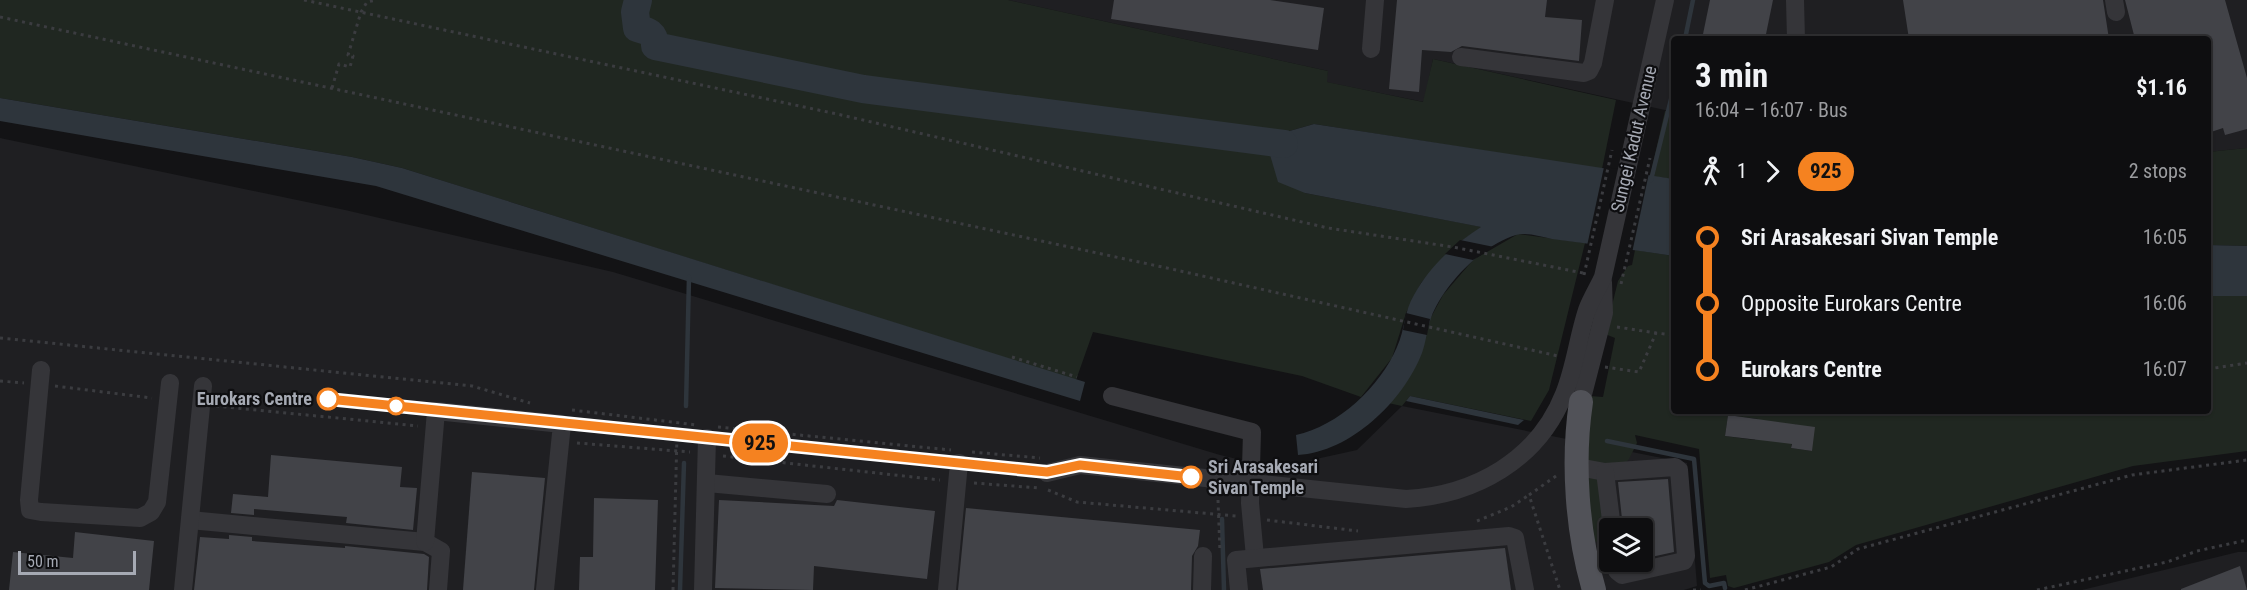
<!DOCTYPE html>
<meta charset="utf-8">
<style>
body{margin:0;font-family:"Roboto Condensed",sans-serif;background:#171719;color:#f1f3f6;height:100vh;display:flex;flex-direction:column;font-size:22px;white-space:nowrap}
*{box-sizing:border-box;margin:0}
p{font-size:20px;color:#9b9c9f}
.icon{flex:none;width:33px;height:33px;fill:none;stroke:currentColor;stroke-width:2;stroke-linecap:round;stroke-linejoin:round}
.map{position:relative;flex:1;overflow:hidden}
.panel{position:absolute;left:1671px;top:36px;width:540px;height:378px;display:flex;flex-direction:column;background:#0e0e10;border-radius:6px;box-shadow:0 2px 4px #0004,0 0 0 2px #2e2e30}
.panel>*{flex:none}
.badge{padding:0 12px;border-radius:20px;font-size:21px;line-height:39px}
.tools{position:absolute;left:1599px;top:518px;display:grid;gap:12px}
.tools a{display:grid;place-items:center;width:54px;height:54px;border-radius:6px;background:#0e0e10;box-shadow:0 2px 4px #0004,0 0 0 2px #2e2e30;font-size:30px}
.scale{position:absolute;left:18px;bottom:15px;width:118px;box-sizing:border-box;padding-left:6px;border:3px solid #a6aab4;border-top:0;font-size:16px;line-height:21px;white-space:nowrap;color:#a6aab4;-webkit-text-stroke:4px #0e0e10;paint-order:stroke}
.map>.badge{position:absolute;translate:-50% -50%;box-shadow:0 0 0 3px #fff}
.legs{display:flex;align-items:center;gap:9px;height:66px;padding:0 24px;font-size:20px}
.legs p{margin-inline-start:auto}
.summary{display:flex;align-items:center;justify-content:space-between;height:102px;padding:0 24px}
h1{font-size:33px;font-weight:700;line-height:45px}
ul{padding:0 24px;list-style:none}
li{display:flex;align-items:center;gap:21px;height:66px;font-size:22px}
li i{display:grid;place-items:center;width:9px;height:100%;margin:0 8px;background:currentColor}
li i::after{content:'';width:15px;height:15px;margin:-8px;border:4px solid;border-radius:50%;background:#0e0e10}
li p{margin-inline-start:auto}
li:first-child i{background:linear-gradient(#0000 50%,currentColor 0)}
li:last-child i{background:linear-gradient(currentColor 50%,#0000 0)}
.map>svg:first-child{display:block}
.built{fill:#1f1f22;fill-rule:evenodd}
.green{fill:#202721;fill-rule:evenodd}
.water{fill:#2e353c}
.pier{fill:#131315}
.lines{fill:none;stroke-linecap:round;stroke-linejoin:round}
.stream{stroke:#2e353c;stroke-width:4.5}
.river{stroke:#2e353c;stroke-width:28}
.building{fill:#424348}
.path{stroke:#3b3c40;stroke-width:3;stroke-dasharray:3 4.5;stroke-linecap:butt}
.minor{stroke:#353539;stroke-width:18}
.major{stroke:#515258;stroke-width:24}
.line-1-casing{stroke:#fff;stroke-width:14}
.line-1{stroke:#f58220;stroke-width:9}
.stop-1-dot{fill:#fff;stroke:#f58220;stroke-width:3}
.labels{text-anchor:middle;stroke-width:4.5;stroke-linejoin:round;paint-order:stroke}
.street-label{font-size:18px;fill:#a6aab4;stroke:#0e0e10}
.stop-label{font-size:18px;font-weight:bold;fill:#a6aab4;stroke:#0e0e10;text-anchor:end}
</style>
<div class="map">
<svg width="2247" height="590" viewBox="0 0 2247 590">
<rect width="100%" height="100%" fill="#131315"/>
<!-- built -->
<g class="built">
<polygon points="1008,0 2247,0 2247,148 2208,152 2208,39 1674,39 1674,112 1433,59 1424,102 1326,82 1328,71"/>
<path d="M0,138L345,210L613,272L1220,455L1275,468L1357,450L1402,406L1687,463L1697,586L1684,590H0ZM1610,528H1642V561H1610Z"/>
<polygon points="2238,552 2247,552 2247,590 2082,590"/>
</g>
<!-- green -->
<g class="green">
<polygon points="0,0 1008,0 1328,71 1327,82 1423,102 1433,59 1616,100 1602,169 1314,124 1279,134 1248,132 1246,141 1268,147 1305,193 1482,227 1453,247 1421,283 1406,313 1392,358 1361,397 1302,376 1093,332 1076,380 402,168 352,157 0,98"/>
<polygon points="1665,111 1674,112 1674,179 1650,176"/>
<polygon points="2247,148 2247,246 2208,245 2208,152"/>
<polygon points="1518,234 1585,243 1549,390 1531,421 1410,396 1402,406 1388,403 1421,354 1430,319 1443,295 1473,260"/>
<path d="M1635,250L1674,256V411H2208V296H2247V451L2133,466L1856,545L1829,562L1734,588L1728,586L1726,575L1710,578L1699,449L1635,435L1637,443L1629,459L1610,480L1604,528L1597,542L1590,540L1585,488L1590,396L1603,397L1615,338L1605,334L1618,281L1628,266L1632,265ZM1728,415L1758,419L1755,440L1725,436ZM1795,424L1812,451L1791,448Z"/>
</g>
<!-- water -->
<g class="water">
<polygon points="0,98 352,157 402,168 1085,382 1080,401 376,186 0,121"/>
<path d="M1314,124L1674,179V256C1633,250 1593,244 1552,239C1542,237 1526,232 1516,235C1482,245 1443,285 1431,318C1427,329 1426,342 1422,353C1403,402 1350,452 1298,455L1296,435C1338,426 1380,387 1397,347C1405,330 1404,311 1414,295C1430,266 1453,245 1481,227L1305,193L1278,182L1268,148L1245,141L1248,132L1279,134Z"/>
<polygon points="2208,245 2247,246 2247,296 2208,296"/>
<polygon points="1410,396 1524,420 1518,425 1406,401"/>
</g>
<!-- pier -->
<g class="pier">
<polygon points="1604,167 1649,173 1632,253 1587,246"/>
<polygon points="1460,240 1494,247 1473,260 1445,254"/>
<polygon points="1406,313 1430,319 1427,335 1403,330"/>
</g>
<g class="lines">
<!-- stream -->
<g class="stream">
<polyline points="1685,39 1693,0"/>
<polyline points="1651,180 1674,87"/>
<polyline points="686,406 689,277"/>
<polyline points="1607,441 1694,459 1705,583 1709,586 1724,583 1725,588"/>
<polyline points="1222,519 1224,590"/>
<polyline points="680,590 684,463"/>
</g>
<!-- river -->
<path class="river" d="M638,0L635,12L637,28C648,31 655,33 655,46L863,89L1284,144"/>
</g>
<!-- building -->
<g class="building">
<polygon points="1114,0 1270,0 1324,8 1318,50 1111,19"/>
<polygon points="1397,0 1547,0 1545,17 1582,20 1579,61 1462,46 1451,52 1422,50 1419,92 1389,89"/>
<polygon points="1710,0 1773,0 1765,39 1702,39"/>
<polygon points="1903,0 2103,0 2109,39 1909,39"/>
<polygon points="2125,0 2225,0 2247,78 2247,129 2225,135 2223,128 2208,133 2208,39 2135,39"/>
<polygon points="1728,415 1815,427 1812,451 1791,448 1792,444 1725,436"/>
<polygon points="271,455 402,467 400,487 417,488 413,530 346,523 347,517 254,509 254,515 231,513 233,494 268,497"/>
<polygon points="472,472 545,478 534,590 463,590"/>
<polygon points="1668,479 1674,552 1642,559 1642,528 1623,528 1618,482"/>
<polygon points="594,498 658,500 655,590 579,590 580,557 593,557"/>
<polygon points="719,500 834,506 837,500 935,511 927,579 814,566 813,590 715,588"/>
<polygon points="966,508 1200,530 1198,546 1192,556 1191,590 958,590"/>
<polygon points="75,532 154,541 149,590 9,590 13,552 73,558"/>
<polygon points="229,535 252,537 252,541 345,548 345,546 424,554 429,557 427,590 194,590 200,537 229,539"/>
<polygon points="1505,548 1511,590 1263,590 1260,569"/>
<polygon points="2240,566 2247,590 2181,590 2181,589"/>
</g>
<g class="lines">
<!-- path -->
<g class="path">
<polyline points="304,0 837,114 1328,228 1453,247 1583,273"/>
<polyline points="0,17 1167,268 1558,356"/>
<polyline points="332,88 339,64 350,67 353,56 348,55 361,12 367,2 376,0"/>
<polyline points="1584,275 1612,150"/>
<polyline points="1621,284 1650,158"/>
<polyline points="1617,327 1656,333"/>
<polyline points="0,338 472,386 530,403"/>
<polyline points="1012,357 1077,377"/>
<polyline points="1605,367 1639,372 1656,333 1674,335"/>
<polyline points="2208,369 2247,363"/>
<polyline points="0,381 24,383"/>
<polyline points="55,386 152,398"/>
<polyline points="216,406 418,426"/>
<polyline points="572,410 697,425"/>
<polyline points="718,427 951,450"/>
<polyline points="577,443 690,452"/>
<polyline points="972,452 1040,458"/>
<polyline points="723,456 940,480"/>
<polyline points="1556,476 1529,495 1560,590"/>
<polyline points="974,483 1039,488"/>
<polyline points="1048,490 1077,502 1236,516"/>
<polyline points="1218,500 1220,552"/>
<polyline points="1267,520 1358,531"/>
<polyline points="1477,521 1511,507 1529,495"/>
<polyline points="673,590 677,435"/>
<polyline points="1693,590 1701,590"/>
<polyline points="1745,590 1831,567 1858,549 2132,475 2247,460"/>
<polyline points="2037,590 2167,562 2197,551 2247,540"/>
</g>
<!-- minor -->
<g class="minor">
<polyline points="1795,0 1796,39"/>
<polyline points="2114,0 2116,12"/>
<polyline points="1371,49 1375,0"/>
<polyline points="1461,57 1584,73 1589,71 1593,63 1605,0"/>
<polyline points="41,370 29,500 30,510 41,512 140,518 151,512 157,502 170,383"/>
<polyline points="1112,396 1252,432 1250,503 1255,557"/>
<polyline points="1581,402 1604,313 1603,282"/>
<polyline points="1578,467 1605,472 1675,467 1679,470 1686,556 1684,561 1622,575 1617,571 1616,561"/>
<polyline points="1605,472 1612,528"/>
<path d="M1047,473L1080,465L1406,499C1475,495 1538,460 1564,394C1575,367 1578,337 1587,310C1591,299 1598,288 1603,277L1665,0"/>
<polyline points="707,483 827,494"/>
<polyline points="190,520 425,542 441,551 438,590"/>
<polyline points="425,542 436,411 562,424 545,590"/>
<polyline points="183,590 203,386"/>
<polyline points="703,590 707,438"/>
<polyline points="947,590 959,463"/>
<polyline points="1202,590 1203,556"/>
<polyline points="1239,590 1236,560 1509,536 1515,538 1525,590"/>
</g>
<!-- major -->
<path class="major" d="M1581,402C1572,462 1577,532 1594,590"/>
</g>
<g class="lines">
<defs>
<polyline id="line-1" points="328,399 1047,472 1080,465 1191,477"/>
</defs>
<!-- line-1 casing -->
<use href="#line-1" class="line-1-casing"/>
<!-- line-1 -->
<use href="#line-1" class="line-1"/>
</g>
<!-- markers -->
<g class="stop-1-dot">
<circle cx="328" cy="399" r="10"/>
<circle cx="396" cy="406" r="8"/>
<circle cx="1191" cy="477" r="10"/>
</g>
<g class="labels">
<!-- street labels -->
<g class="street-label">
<text transform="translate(1634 139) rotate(-77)" y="6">Sungei Kadut Avenue</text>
</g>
<!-- stop labels -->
<g class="stop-label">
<text x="312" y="405">Eurokars Centre</text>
<text x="1208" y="473" text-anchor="start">Sri Arasakesari<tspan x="1208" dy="21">Sivan Temple</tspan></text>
</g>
</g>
</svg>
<div class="tools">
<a><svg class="icon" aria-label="layers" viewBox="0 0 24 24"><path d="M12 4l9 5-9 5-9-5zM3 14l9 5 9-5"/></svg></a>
</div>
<div class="scale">50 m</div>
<b class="badge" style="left:760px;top:443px;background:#f58220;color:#111">925</b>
<section class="panel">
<div class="summary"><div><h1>3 min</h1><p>16:04 – 16:07 · Bus</p></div><b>$1.16</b></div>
<div class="legs"><svg class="icon" aria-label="walk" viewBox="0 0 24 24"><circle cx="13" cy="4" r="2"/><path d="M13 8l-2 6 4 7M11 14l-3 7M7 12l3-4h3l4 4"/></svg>1<svg class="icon" aria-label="forward" viewBox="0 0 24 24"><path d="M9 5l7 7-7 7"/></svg><b class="badge" style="background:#f58220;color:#111">925</b><p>2 stops</p></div>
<ul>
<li><i style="color:#f58220"></i><b>Sri Arasakesari Sivan Temple</b><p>16:05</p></li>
<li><i style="color:#f58220"></i><span>Opposite Eurokars Centre</span><p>16:06</p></li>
<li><i style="color:#f58220"></i><b>Eurokars Centre</b><p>16:07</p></li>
</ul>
</section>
</div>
